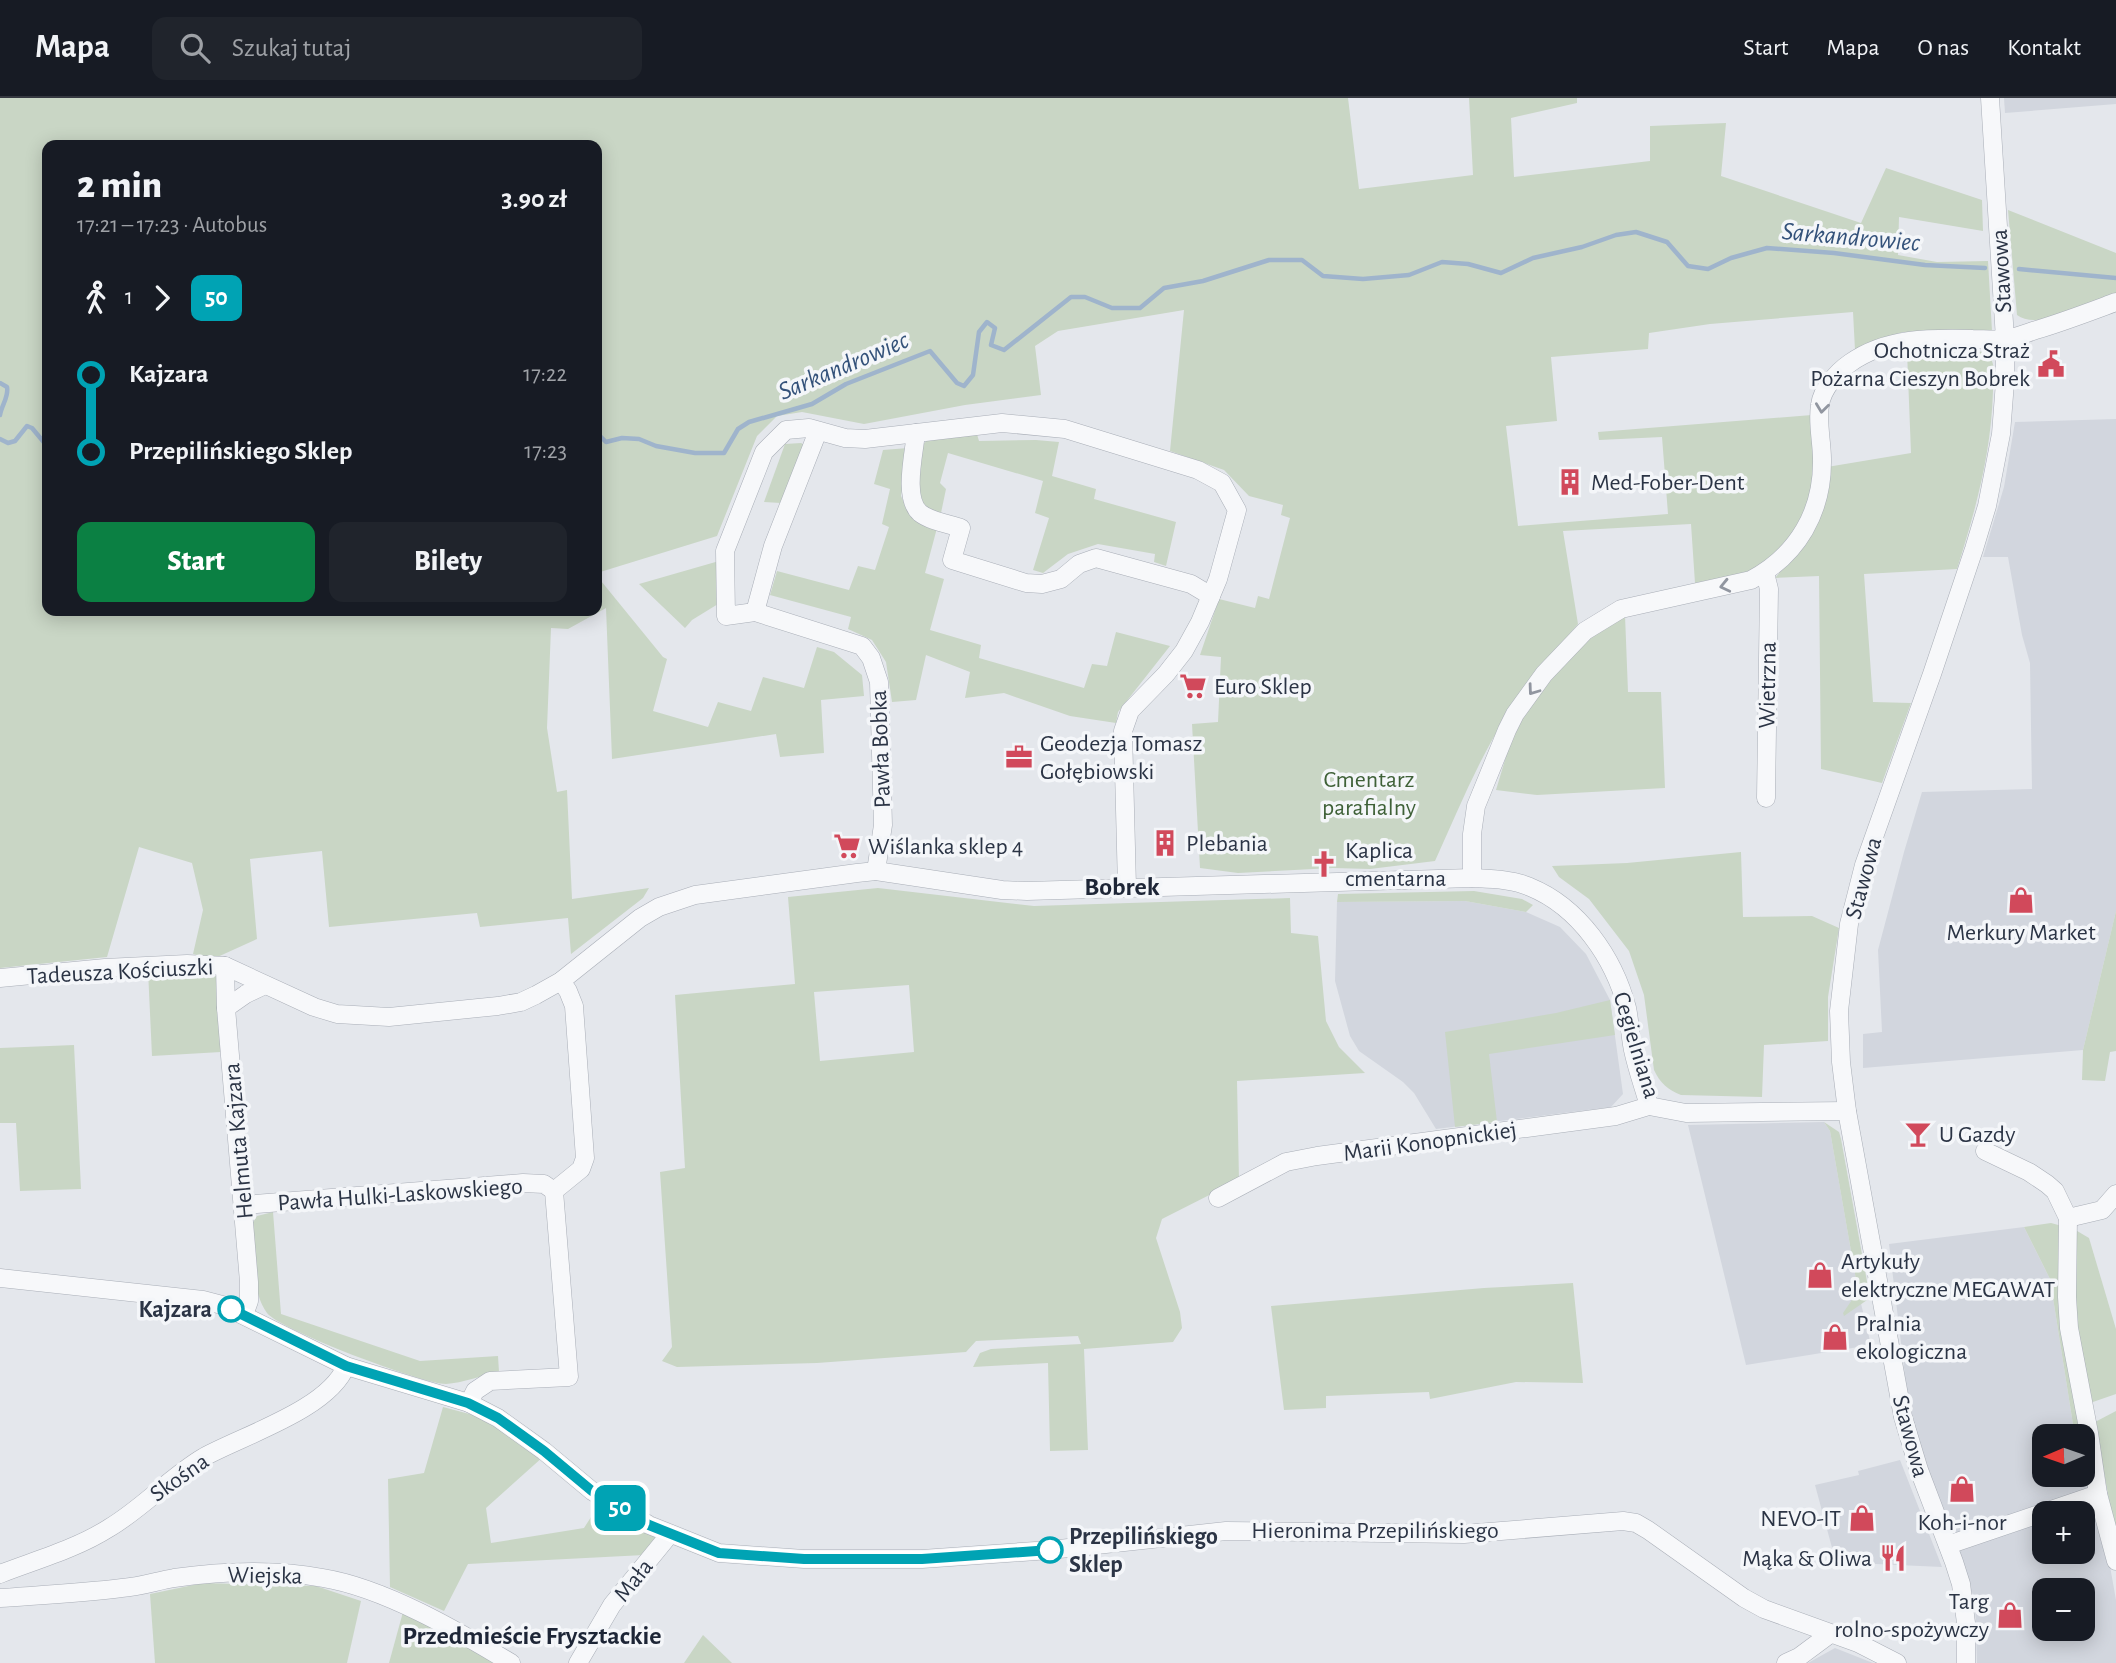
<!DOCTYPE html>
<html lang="pl">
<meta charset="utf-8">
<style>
body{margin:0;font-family:"Alegreya Sans",sans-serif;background:#20242c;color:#f1f3f6;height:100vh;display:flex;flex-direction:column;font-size:26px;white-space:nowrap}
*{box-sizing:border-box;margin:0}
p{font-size:23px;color:#9ea1a6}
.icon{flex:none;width:38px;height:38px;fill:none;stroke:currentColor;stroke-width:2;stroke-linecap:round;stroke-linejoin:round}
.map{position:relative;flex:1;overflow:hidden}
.sheet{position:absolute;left:42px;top:42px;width:560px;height:476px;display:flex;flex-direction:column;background:#171b24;border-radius:14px;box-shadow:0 4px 18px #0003}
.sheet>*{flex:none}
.badge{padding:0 14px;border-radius:10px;font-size:24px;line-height:46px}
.needle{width:46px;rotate:268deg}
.tools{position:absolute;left:2032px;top:1326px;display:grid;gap:14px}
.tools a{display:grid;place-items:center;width:63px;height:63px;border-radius:14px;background:#171b24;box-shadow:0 4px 18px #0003;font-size:35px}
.map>.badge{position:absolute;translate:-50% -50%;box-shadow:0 0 0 4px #fff}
.legs{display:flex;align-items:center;gap:10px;height:77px;padding:0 35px;font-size:23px}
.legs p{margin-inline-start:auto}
.head{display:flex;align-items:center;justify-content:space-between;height:119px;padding:0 35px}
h1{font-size:38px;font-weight:800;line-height:52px}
.button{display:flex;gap:14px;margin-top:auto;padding:14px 35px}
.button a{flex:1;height:80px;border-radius:14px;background:#0b8043;color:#fff;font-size:28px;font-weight:800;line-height:80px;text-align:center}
.button a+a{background:#20242c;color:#f1f3f6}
ul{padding:0 35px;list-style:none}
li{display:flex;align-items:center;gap:24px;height:77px;font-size:26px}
li i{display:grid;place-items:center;width:10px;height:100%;margin:0 9px;background:currentColor}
li i::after{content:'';width:18px;height:18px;margin:-9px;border:5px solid;border-radius:50%;background:#171b24}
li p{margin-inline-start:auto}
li:first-child i{background:linear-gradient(#0000 50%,currentColor 0)}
li:last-child i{background:linear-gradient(currentColor 50%,#0000 0)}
header{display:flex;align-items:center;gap:42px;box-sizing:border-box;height:98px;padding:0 35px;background:#171b24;border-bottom:2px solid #363941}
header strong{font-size:33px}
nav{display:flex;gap:38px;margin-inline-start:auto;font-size:24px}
.search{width:490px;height:63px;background:#20242c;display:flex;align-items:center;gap:18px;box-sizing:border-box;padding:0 24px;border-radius:14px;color:#9ea1a6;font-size:26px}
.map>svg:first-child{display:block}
.built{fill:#d2d6de;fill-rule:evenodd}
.green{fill:#c9d6c5;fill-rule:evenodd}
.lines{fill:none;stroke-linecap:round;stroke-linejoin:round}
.stream{stroke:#9fb4cc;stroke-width:4.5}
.minor-casing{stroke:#a9aeb7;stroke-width:19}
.minor{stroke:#f7f8fa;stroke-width:18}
.oneway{stroke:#9196a0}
.line-1-casing{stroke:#fff;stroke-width:16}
.line-1{stroke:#00a3b4;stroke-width:10}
.stop-1-dot{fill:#fff;stroke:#00a3b4;stroke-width:3.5}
.labels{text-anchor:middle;stroke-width:7;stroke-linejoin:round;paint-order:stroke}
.street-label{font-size:24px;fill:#2b3445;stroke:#f4f6f9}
.poi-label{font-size:24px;fill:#2b3445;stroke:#f4f6f9;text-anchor:start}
.park-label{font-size:24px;fill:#3f6138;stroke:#f4f6f9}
.stop-label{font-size:24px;font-weight:bold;fill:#2b3445;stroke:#f4f6f9;text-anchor:end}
.water-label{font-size:26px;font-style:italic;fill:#34527a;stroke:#f4f6f9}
.neighbourhood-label{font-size:26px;font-weight:bold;fill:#1d2536;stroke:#f4f6f9}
</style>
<header>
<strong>Mapa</strong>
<div class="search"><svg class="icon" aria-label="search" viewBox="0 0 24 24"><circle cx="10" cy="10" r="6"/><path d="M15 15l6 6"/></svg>Szukaj tutaj</div>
<nav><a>Start</a><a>Mapa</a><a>O nas</a><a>Kontakt</a></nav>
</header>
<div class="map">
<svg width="2116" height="1565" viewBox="0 0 2116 1565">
<rect width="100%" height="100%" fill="#e4e7ec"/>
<!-- built -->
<g class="built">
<polygon points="2004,0 2116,0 2116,6 2005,15"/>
<polygon points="2116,321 2116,813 2083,952 1863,970 1863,936 1882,934 1878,852 1904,754 1922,694 2032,691 2030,565 2022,537 2008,459 1983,459 2004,389 2015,324"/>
<polygon points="1465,803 1526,814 1560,829 1586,856 1610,902 1623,996 1611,1009 1436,1031 1414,995 1403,984 1359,953 1350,938 1335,883 1337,804"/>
<polygon points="1824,1024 1830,1033 1858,1193 1871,1247 1746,1267 1688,1027"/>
<path d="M2024,1129L2050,1181L2075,1339H2044V1377H2082L2083,1372L2108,1457L2116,1502V1565H1977L1975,1502L1949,1438L1911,1327L1889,1146ZM2044,1416H2082V1454H2044ZM2044,1493H2082V1531H2044Z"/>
<polygon points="1900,1362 1942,1469 1876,1466 1837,1468 1815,1387 1859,1377 1858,1373"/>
<polygon points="1835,1550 1873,1565 1808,1565"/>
</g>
<!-- green -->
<g class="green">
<path d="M0,0H1348L1359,91L1473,77L1469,0H1577V5L1511,20L1514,79L1650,63V28L1726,25L1721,78L1861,125L1886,70L1982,102L1983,133L1899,119L1898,157L1937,164L1988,163L1992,233L1903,234L1855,252L1853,214L1710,226L1649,235L1648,251L1551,259L1557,323L1506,328L1518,428L1668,416L1662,339L1599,342L1598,334L1812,317L1816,393L1801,426L1781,451L1750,474L1695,485L1691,426L1563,433L1578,526C1552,556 1527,586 1506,619C1477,664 1457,715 1435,763L1370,771L1333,770L1238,775L1200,770L1192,626L1218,624L1221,559L1200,557L1219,501L1255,510L1258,498L1269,501L1290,420L1281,417L1283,407L1249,398L1224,372L1170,353L1184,212L1058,233L1035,248L1041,297L965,307L864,326L802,314L777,318L757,338L717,438L597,475V47H47V513H597V478L663,559L667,561L653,613L708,629L718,604L751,613L763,579L804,590L817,549L834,554L862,577L864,598L821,602L824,655L780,659L776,636L612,661L606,510L568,531L551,530L547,630L557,694L567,692L572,801L649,790L643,800L571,856L568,820L480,829L477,815L329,829L322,753L250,761L257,841L213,861L193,856L203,812L192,765L139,749L107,859L0,870Z"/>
<path d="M2008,112L2116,155V195C2091,203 2039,234 2017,217Z"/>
<path d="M1951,250C1963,251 1984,250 1991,261C1996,270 1993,283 1993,293C1991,357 1976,410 1957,471L1864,476L1873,604L1911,605L1882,685L1821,671L1819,478L1775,480C1808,442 1827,423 1827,369L1911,355L1907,253Z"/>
<polygon points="976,333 979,343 1036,342 1059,344 1052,378 1096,391 1094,401 1176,424 1166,468 1154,464 1155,456 1098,446 1068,456 1043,475 1033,472 1049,420 1035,415 1043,383 948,355 940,385 946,391 941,415 921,410 915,401 922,348 927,342"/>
<polygon points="801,345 808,349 781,405 764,404 785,346"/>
<polygon points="908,350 901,398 911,419 937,430 925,475 944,481 930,532 981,547 979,560 1084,590 1092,566 1107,568 1116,534 1170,548 1118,614 1116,625 1070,618 1004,595 965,600 970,574 926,557 916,602 892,604 886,564 872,542 848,531 851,519 770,497 777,473 849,492 858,468 875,472 889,429 882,426 890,391 874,386 883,352"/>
<polygon points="719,463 718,506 692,522 685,530 639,486"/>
<polygon points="1625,517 1628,594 1661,594 1665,690 1537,697 1496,692 1514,632 1550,582 1588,541"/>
<path d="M1741,754L1743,819L1812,818L1839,830L1828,899V943L1764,947L1762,999L1681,997C1668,992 1660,985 1654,972L1644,897L1629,853L1589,801L1559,779L1552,768L1627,765Z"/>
<path d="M878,790L1034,808L1290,800L1291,835L1318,838L1326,923L1339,949L1365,975L1237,983L1239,1082L1162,1121L1156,1140L1180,1214L1182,1230L1173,1244L1084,1251L1088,1352L1050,1353L1048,1265L973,1269L980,1255L991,1251L1081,1246L1078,1238L976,1243L966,1254L817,1265L677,1269L662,1263L672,1249L660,1074L685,1070L675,897L795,886L788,799ZM909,887L914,954L820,963L814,894Z"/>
<polygon points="1474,793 1522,801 1533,807 1526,814 1465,803 1337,804 1338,796"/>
<polygon points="2116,813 2116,953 2110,954 2105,983 2082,982 2083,952"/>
<polygon points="148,872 204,872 217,879 221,954 152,958"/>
<polygon points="1610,902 1615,937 1489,956 1497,1024 1455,1029 1445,934 1556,915"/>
<polygon points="74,947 81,1091 20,1093 16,1025 0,1025 0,950"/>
<polygon points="1824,1024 1839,1034 1841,1041 1870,1200 1844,1218 1843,1215 1858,1193 1830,1033"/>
<path d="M273,1114L281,1216L420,1263L498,1258L499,1274C484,1277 462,1285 446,1286C423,1286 280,1232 267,1215C251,1194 253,1152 252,1126L257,1118Z"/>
<polygon points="2051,1125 2062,1128 2090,1380 2086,1385 2083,1372 2082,1339 2075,1339 2050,1181 2024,1129"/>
<polygon points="2072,1130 2089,1140 2116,1231 2116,1296 2090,1305 2075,1218"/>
<polygon points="1573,1185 1583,1285 1516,1284 1430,1301 1429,1294 1326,1298 1326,1310 1284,1312 1271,1208 1484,1190"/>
<polygon points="443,1309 477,1318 497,1327 544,1358 486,1410 491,1445 584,1430 600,1405 657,1436 644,1457 468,1466 444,1513 390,1489 388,1381 424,1375"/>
<polygon points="2116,1313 2116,1441 2095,1324"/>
<polygon points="203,1485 316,1488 361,1503 347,1565 155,1565 150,1496"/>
<polygon points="403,1514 500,1565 389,1565"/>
<polygon points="703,1537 732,1565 684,1565"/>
</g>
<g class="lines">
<!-- stream -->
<g class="stream">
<polyline points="2019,171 2116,180"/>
<path d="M0,285L7,289C9,299 2,306 0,317"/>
<polyline points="597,335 606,344 622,340 639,341 656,348 695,355 724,355 738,331 749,324 812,306 846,286 930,253 957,285 964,288 973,277 979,234 987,224 995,230 991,247 1004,252 1071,199 1085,199 1112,210 1140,210 1164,190 1203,183 1269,162 1302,162 1323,178 1363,181 1409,177 1442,164 1468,166 1501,175 1533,160 1582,149 1616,137 1636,134 1667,144 1688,168 1708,171 1731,160 1767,150 1834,155 1925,167 1985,170"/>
<polyline points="0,341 8,345 15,343 27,328 32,330 47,348"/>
</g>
<defs>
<g id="minor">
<path d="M916,335C914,356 903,400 920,415C930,423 949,426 961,430L952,462L1026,485L1042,486L1061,481L1079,466L1096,460L1191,486L1211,498"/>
<polyline points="1765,475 1769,491 1766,700"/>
<polyline points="755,514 773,448 818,333"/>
<polyline points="876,773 883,727 879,584 871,560 862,548 755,514 726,518 725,453 764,354 786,332 809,330 845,340 865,341 1002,325 1065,331 1198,372 1222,385 1237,412 1218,481 1200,524 1184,553 1166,576 1130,613 1123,633 1127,789"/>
<path d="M1472,780V736L1476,708L1507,632L1515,616L1544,576L1585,533L1621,511L1751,482C1798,457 1823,413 1822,361C1822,344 1817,324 1820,307C1822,291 1837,274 1850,265C1887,239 1930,240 1973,241C1983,241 1995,242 2005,241C2015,240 2026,235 2036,232C2063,224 2089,214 2116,204"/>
<polyline points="225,868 226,910 249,1184 249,1203 244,1217"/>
<path d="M0,880L105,870L187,866L225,868L314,909L337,916L389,919L498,908L521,904L536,897L561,883L640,820L659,809L695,797L857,775L876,773L1002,792L1027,793L1472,780C1491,781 1512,781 1530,789C1579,809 1614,860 1627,910C1630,924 1630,938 1633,952C1637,971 1644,990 1649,1008"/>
<polyline points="226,910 246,896 265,887"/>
<polyline points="1985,1053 2029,1074 2047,1086 2055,1093 2068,1120 2067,1199 2069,1230 2089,1335 2098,1396 2116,1463"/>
<polyline points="1218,1100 1286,1064 1317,1058 1616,1018 1649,1008 1686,1015 1847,1013"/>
<polyline points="243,1107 523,1085 544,1086 554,1093"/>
<polyline points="2068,1120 2102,1112 2116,1096"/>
<polyline points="0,1180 203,1202 222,1207 346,1268 469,1305 498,1320 544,1353 592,1393 649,1427 719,1455 804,1461 922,1461 1050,1452 1226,1433 1464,1436 1623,1423 1636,1425 1648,1432 1744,1500 1764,1511 1858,1545 1897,1565"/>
<polyline points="469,1305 475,1293 490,1283 569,1279 554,1093 581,1071 585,1060 574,908 568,893 561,883"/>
<polyline points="1948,1447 2098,1396"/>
<path d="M0,1476C36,1462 76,1451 109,1430C143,1410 170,1379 204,1359C244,1337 329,1311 346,1268"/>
<path d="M0,1500C41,1497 82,1495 122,1490C140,1489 157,1483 174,1480C223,1473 274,1471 323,1480C384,1490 458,1533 511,1565"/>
<polyline points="578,1565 612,1507 670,1436"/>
<polyline points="1786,1565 1799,1559 1830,1536"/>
<polyline points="1966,1565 1966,1525 1961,1486 1954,1464 1919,1372 1903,1319 1847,1013 1841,964 1839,913 1849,826 1864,767 1932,576 1974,451 1987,408 2001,336 2005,284 2005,241 1990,0"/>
</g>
</defs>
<!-- minor casing -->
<use href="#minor" class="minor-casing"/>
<!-- minor -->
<use href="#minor" class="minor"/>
</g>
<!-- one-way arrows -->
<defs><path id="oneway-chevron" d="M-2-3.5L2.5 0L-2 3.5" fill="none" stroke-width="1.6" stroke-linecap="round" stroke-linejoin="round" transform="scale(1.75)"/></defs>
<g class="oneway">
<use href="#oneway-chevron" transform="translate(1822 310) rotate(97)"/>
<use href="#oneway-chevron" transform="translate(1725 488) rotate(167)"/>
<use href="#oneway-chevron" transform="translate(1533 592) rotate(126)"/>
</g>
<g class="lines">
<defs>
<polyline id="line-1" points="231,1211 346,1268 468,1305 498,1320 544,1353 592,1393 649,1427 719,1455 804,1461 922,1461 1050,1452"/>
</defs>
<!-- line-1 casing -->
<use href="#line-1" class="line-1-casing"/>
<!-- line-1 -->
<use href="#line-1" class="line-1"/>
</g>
<!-- icons -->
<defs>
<symbol id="civic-bare" viewBox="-9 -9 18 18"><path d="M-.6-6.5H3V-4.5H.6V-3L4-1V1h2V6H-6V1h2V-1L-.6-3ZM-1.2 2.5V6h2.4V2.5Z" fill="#d1495b" stroke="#f4f6f9" stroke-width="2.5" paint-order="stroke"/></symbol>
<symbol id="building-bare" viewBox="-9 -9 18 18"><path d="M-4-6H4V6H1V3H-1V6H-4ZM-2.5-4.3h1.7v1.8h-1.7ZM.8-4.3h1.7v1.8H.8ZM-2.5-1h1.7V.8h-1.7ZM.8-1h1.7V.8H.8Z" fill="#d1495b" stroke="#f4f6f9" stroke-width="2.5" paint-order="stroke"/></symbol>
<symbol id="supermarket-bare" viewBox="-9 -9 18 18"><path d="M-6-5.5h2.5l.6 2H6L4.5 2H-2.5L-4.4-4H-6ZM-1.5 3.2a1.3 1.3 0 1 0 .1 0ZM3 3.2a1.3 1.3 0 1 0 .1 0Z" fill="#d1495b" stroke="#f4f6f9" stroke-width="2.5" paint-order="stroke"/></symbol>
<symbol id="office-bare" viewBox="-9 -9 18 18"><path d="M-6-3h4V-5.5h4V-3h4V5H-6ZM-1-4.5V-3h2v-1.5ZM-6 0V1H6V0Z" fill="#d1495b" stroke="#f4f6f9" stroke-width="2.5" paint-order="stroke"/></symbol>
<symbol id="church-bare" viewBox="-9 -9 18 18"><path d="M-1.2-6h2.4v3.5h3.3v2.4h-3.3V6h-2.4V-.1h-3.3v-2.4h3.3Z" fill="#d1495b" stroke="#f4f6f9" stroke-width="2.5" paint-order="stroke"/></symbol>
<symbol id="shop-bare" viewBox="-9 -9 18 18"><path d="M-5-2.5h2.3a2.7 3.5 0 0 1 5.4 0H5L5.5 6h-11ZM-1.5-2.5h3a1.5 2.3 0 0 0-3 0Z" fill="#d1495b" stroke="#f4f6f9" stroke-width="2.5" paint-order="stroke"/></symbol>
<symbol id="bar-bare" viewBox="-9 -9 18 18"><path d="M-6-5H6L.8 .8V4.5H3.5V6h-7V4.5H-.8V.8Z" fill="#d1495b" stroke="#f4f6f9" stroke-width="2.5" paint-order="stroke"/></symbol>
<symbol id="restaurant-bare" viewBox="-9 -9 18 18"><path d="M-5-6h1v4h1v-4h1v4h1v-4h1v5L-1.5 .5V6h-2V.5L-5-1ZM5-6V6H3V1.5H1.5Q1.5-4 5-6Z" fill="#d1495b" stroke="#f4f6f9" stroke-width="2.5" paint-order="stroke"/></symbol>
</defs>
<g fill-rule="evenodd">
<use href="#civic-bare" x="2032" y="247" width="38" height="38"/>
<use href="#building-bare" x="1551" y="365" width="38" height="38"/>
<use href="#supermarket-bare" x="1174" y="569" width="38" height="38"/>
<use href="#office-bare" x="1000" y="640" width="38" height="38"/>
<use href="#building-bare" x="1146" y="726" width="38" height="38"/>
<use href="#supermarket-bare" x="828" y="729" width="38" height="38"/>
<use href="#church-bare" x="1305" y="747" width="38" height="38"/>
<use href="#shop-bare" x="2002" y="783" width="38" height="38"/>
<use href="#bar-bare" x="1899" y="1017" width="38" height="38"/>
<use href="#shop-bare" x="1801" y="1158" width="38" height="38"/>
<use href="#shop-bare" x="1816" y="1220" width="38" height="38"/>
<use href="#shop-bare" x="1943" y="1372" width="38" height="38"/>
<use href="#shop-bare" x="1843" y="1401" width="38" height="38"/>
<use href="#restaurant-bare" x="1874" y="1441" width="38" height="38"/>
<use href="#shop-bare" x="1991" y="1498" width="38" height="38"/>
</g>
<!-- markers -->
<g class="stop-1-dot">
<circle cx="231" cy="1211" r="12"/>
<circle cx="1050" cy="1452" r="12"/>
</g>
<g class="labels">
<!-- street labels -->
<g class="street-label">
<text transform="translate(2001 173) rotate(-93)" y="8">Stawowa</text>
<text transform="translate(1767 587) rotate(-89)" y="8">Wietrzna</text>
<text transform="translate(880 651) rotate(-92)" y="8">Pawła Bobka</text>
<text transform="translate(1863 780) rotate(-75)" y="8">Stawowa</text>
<text transform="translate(120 873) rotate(-3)" y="8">Tadeusza Kościuszki</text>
<text transform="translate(1637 947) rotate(73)" y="8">Cegielniana</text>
<text transform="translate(238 1043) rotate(-95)" y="8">Helmuta Kajzara</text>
<text transform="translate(1430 1043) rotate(-8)" y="8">Marii Konopnickiej</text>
<text transform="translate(400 1096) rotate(-4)" y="8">Pawła Hulki-Laskowskiego</text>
<text transform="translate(1911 1338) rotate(75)" y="8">Stawowa</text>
<text transform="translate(179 1379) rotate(-35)" y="8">Skośna</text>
<text x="1375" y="1440">Hieronima Przepilińskiego</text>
<text transform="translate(265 1477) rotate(1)" y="8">Wiejska</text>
<text transform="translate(633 1482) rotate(-51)" y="8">Mała</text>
</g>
<!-- poi labels -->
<g class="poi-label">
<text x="2030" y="260" text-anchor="end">Ochotnicza Straż<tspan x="2030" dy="28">Pożarna Cieszyn Bobrek</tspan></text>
<text x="1591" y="392">Med-Fober-Dent</text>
<text x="1214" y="596">Euro Sklep</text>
<text x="1040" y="653">Geodezja Tomasz<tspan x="1040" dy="28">Gołębiowski</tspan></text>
<text x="1186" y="753">Plebania</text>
<text x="868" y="756">Wiślanka sklep 4</text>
<text x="1345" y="760">Kaplica<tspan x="1345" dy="28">cmentarna</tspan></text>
<text x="2021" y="842" text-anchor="middle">Merkury Market</text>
<text x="1939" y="1044">U Gazdy</text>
<text x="1841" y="1171">Artykuły<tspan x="1841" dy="28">elektryczne MEGAWAT</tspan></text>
<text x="1856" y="1233">Pralnia<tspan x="1856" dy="28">ekologiczna</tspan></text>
<text x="1841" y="1428" text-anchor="end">NEVO-IT</text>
<text x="1962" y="1432" text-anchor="middle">Koh-i-nor</text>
<text x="1872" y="1468" text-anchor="end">Mąka &amp; Oliwa</text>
<text x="1989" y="1511" text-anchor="end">Targ<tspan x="1989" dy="28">rolno-spożywczy</tspan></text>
</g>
<!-- park labels -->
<g class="park-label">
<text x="1369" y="689">Cmentarz<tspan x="1369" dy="28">parafialny</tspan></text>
</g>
<!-- stop labels -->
<g class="stop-label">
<text x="212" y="1219">Kajzara</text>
<text x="1069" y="1446" text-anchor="start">Przepilińskiego<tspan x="1069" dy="28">Sklep</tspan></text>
</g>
<!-- water labels -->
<g class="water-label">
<text transform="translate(1851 138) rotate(5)" y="9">Sarkandrowiec</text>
<text transform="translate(843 267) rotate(-23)" y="9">Sarkandrowiec</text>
</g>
<!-- neighbourhood labels -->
<g class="neighbourhood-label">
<text x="1122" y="797">Bobrek</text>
<text x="532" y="1546">Przedmieście Frysztackie</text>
</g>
</g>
</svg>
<div class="tools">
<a><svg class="needle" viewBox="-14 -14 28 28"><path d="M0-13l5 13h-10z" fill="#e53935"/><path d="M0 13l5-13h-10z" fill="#9ea1a6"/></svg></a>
<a>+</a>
<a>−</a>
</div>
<b class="badge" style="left:620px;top:1410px;background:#00a3b4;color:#fff">50</b>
<section class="sheet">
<div class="head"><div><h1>2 min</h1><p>17:21 – 17:23 · Autobus</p></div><b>3.90 zł</b></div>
<div class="legs"><svg class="icon" aria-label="walk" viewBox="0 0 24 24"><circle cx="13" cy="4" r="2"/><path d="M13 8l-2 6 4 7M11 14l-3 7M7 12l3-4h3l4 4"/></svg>1<svg class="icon" aria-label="forward" viewBox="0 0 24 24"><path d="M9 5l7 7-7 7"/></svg><b class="badge" style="background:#00a3b4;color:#fff">50</b></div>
<ul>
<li><i style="color:#00a3b4"></i><b>Kajzara</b><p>17:22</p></li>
<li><i style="color:#00a3b4"></i><b>Przepilińskiego Sklep</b><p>17:23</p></li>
</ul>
<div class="button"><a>Start</a><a>Bilety</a></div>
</section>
</div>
